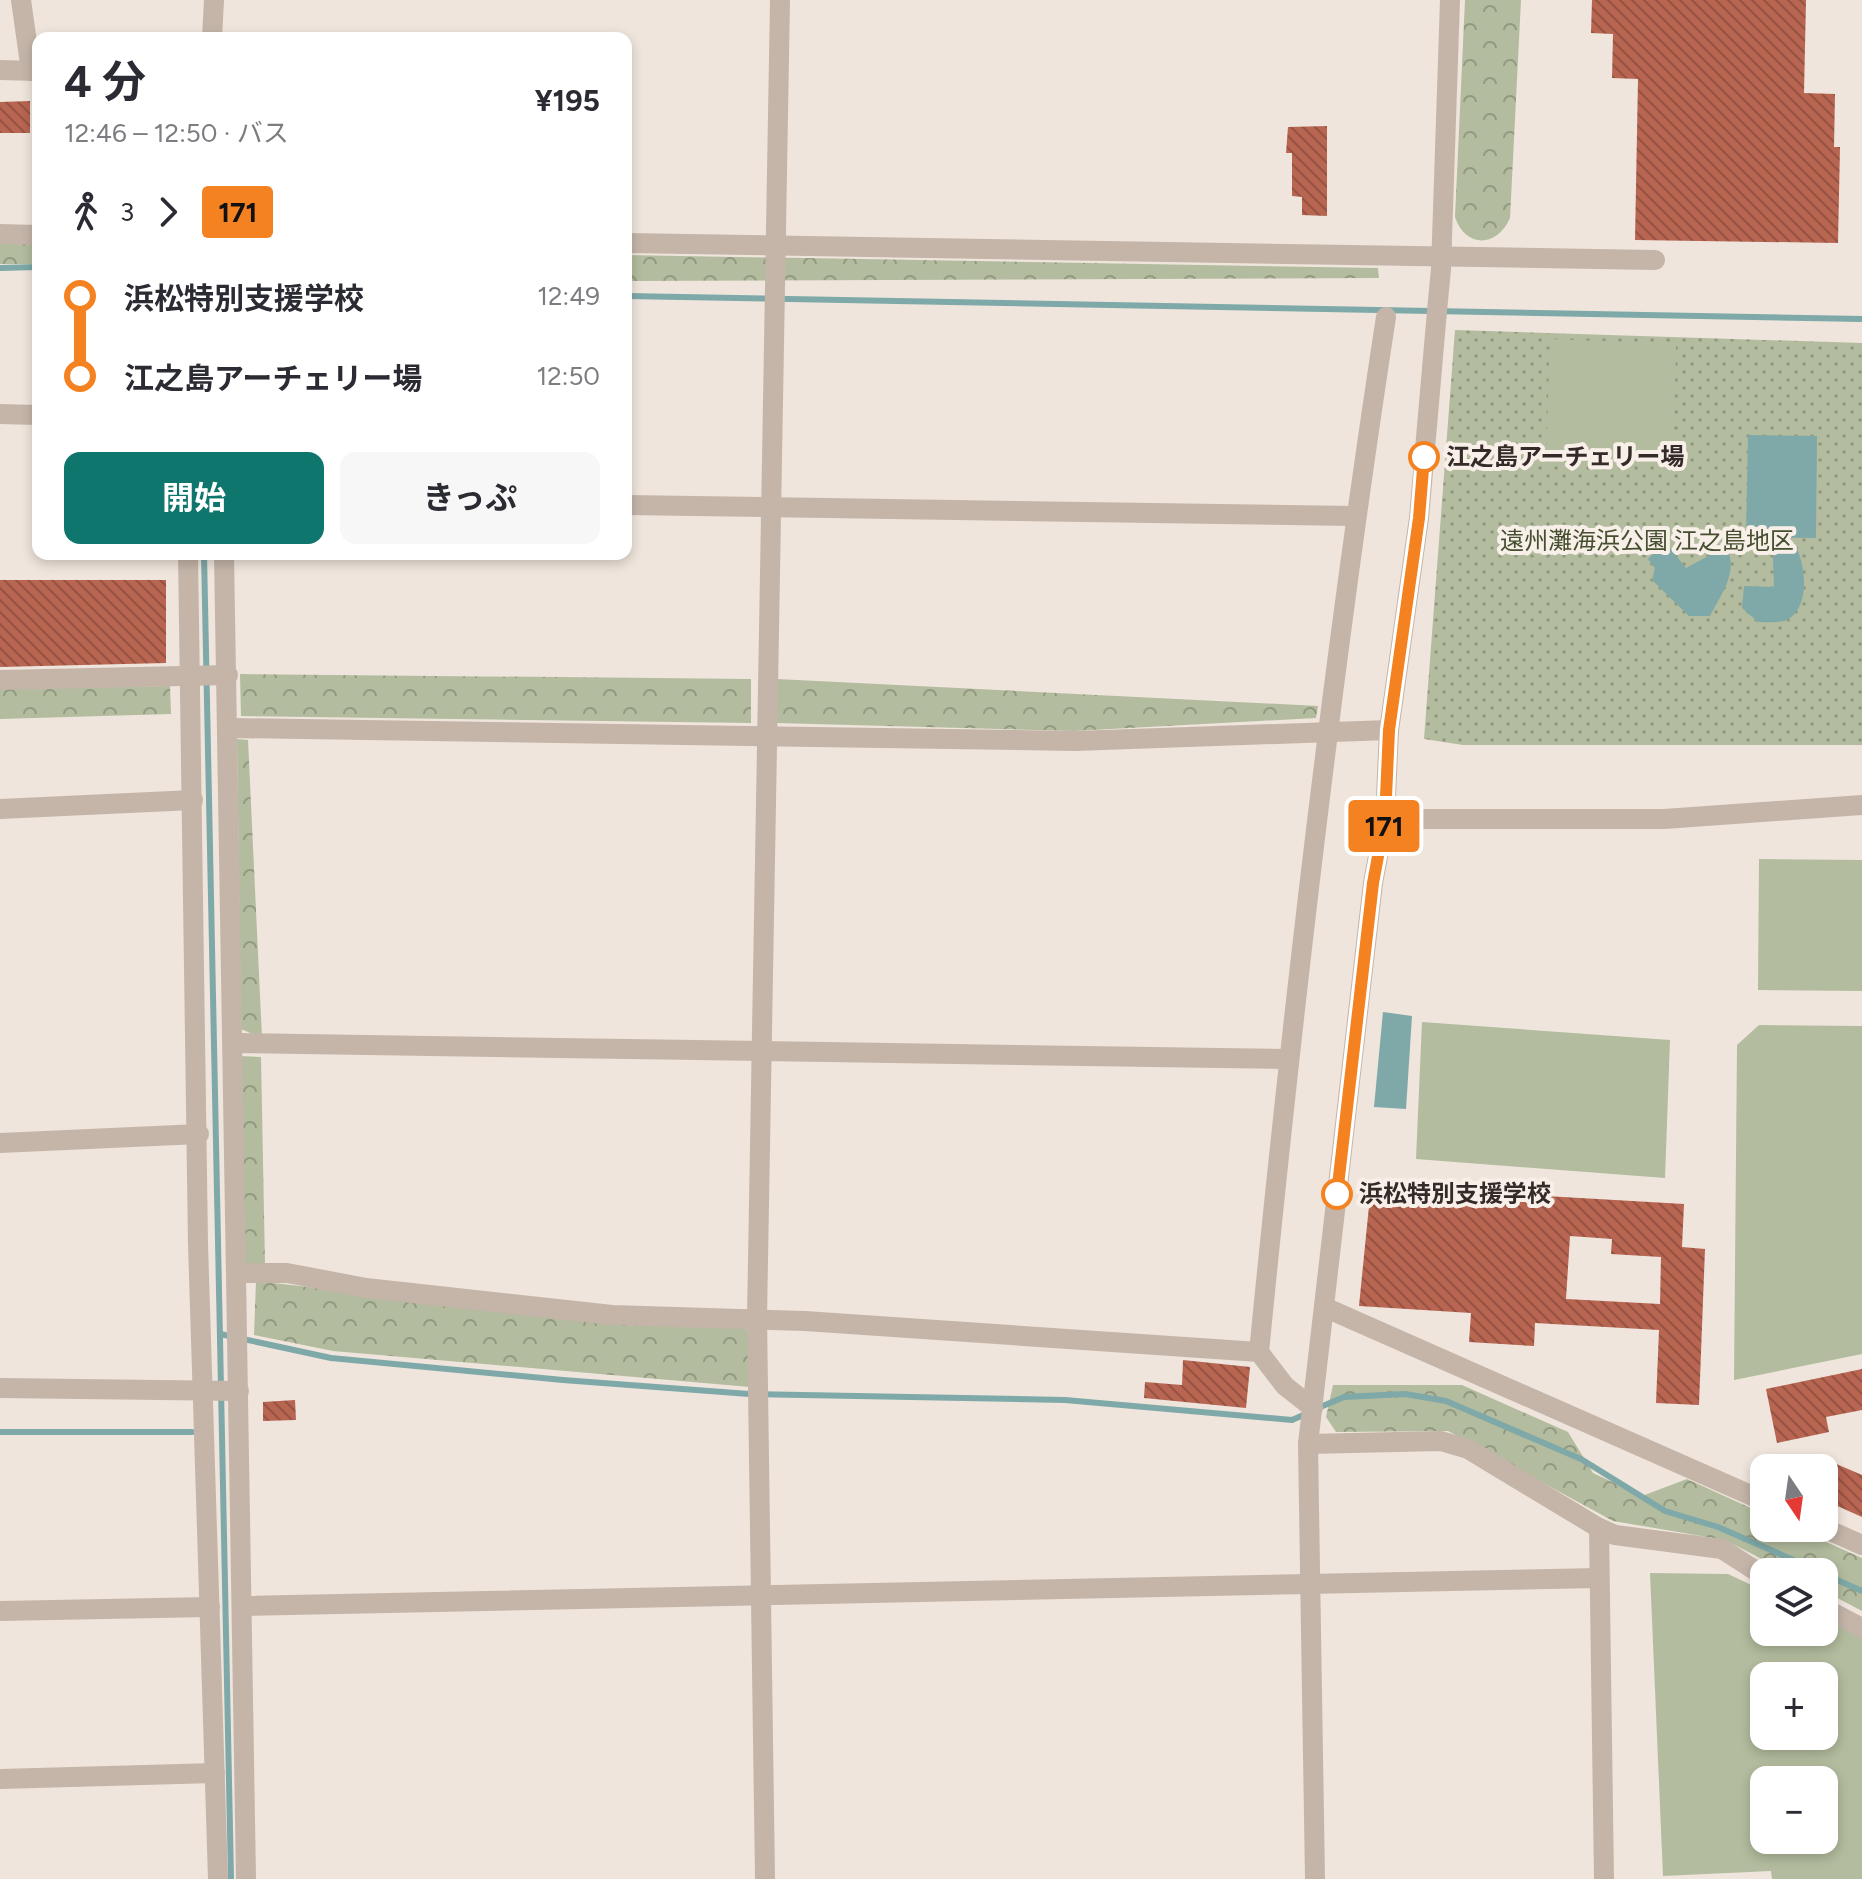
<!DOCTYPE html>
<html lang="ja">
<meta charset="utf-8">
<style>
body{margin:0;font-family:Figtree,"Noto Sans JP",sans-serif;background:#f7f7f7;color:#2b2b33;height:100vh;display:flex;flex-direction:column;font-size:30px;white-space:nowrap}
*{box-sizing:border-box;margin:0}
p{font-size:26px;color:#7c7c81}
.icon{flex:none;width:44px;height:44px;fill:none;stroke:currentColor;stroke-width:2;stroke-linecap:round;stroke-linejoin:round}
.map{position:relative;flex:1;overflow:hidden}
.sheet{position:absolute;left:32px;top:32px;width:600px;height:528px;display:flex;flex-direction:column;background:#fff;border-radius:16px;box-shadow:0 4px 12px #0003}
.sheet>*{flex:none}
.badge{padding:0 16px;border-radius:6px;font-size:28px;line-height:52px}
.needle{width:52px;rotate:167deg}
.controls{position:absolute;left:1750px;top:1454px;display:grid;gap:16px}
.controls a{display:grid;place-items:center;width:88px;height:88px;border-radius:16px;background:#fff;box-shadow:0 4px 12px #0003;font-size:40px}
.map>.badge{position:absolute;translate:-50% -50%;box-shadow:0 0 0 4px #fff}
.legs{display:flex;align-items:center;gap:12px;height:88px;padding:0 32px;font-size:26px}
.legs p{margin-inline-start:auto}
.head{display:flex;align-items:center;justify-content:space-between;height:136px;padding:0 32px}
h1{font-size:44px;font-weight:700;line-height:60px}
.cta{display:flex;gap:16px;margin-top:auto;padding:16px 32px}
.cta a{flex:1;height:92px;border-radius:16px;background:#0f766e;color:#fff;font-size:32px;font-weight:700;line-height:92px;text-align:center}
.cta a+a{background:#f7f7f7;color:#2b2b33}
ul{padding:0 32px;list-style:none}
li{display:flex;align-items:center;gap:28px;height:80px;font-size:30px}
li i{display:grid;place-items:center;width:12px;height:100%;margin:0 10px;background:currentColor}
li i::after{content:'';width:20px;height:20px;margin:-10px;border:6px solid;border-radius:50%;background:#fff}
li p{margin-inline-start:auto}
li:first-child i{background:linear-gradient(#0000 50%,currentColor 0)}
li:last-child i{background:linear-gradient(currentColor 50%,#0000 0)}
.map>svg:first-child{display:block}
.grass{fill:url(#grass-dots)}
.forest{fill:url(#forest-crowns)}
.pitch{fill:#b3bc9e;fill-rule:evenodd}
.water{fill:#7ea9a8}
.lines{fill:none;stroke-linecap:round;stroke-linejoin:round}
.stream{stroke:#7ea9a8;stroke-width:6}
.building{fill:url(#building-back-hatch);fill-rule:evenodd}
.minor{stroke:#c5b5a9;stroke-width:20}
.tertiary{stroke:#c5b5a9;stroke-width:20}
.line-1-casing{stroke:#fff;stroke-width:18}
.line-1{stroke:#f58220;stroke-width:12}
.stop-1-dot{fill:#fff;stroke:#f58220;stroke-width:4}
.labels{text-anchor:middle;stroke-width:8;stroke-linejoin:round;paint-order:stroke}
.stop-label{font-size:24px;font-weight:bold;fill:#342b28;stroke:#f7efe8;text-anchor:start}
.park-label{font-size:24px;fill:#454f2f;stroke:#f7efe8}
</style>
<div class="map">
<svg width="1862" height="1879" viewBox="0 0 1862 1879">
<defs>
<pattern id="grass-dots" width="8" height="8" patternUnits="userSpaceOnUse" patternTransform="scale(2)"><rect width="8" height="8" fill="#b3bc9e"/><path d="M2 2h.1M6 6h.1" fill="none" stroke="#929981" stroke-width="1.8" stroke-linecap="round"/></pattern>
<pattern id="forest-crowns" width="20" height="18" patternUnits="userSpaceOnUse" patternTransform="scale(2)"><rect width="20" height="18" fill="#b3bc9e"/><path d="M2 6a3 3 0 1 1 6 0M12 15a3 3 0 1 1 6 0" fill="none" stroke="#929981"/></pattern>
<pattern id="building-back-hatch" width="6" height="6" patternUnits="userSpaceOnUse" patternTransform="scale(2)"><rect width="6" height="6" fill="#b86551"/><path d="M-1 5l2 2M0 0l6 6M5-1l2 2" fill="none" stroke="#965343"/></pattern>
</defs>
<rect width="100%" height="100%" fill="#efe5dc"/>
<!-- grass -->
<polygon class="grass" points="1455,330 1862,343 1862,745 1463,745 1424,739"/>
<!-- forest -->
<g class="forest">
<path d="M1465,0H1521L1510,218C1497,248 1465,248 1455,217Z"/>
<rect x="0" y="243" width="38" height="21"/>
<polygon points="626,255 1378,268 1379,278 626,281"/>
<polygon points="240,674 751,679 751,723 241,716"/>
<polygon points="777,679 1318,706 1316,718 1074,731 776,723"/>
<polygon points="170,686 171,714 0,719 0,689"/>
<polygon points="237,739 248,740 262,1038 241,1029"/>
<polygon points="240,1056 261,1057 265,1265 243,1265"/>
<polygon points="256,1281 581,1318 739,1326 750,1331 750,1387 333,1351 254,1335"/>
<polygon points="1333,1385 1462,1385 1568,1432 1593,1473 1642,1496 1687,1479 1764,1514 1764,1528 1795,1528 1862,1558 1862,1611 1824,1591 1824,1572 1787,1572 1725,1540 1613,1521 1448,1431 1336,1432 1326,1417"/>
</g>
<!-- pitch -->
<g class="pitch">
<polygon points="1550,339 1676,344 1673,466 1546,459"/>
<polygon points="1759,859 1862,860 1862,991 1758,990"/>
<polygon points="1422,1022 1670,1040 1665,1178 1416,1159"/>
<polygon points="1759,1025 1862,1026 1862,1354 1734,1380 1737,1045"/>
<path d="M1650,1573L1728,1574L1764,1591V1632H1824V1619L1862,1637V1879H1772L1771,1871L1663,1876ZM1764,1676H1824V1736H1764ZM1764,1780H1824V1840H1764Z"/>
</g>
<!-- water -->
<g class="water">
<polygon points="1748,435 1817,436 1816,538 1746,537"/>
<path d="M1665,542L1686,568L1712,554L1729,553C1736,576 1720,596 1710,616H1689L1652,580L1655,568L1648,559Z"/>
<path d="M1796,547C1806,566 1811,611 1784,621C1777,623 1766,622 1758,622L1742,608L1744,586L1774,587L1773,556Z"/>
<polygon points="1383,1012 1412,1016 1406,1109 1374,1107"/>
</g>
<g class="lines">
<!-- stream -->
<g class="stream">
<polyline points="0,268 38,267"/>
<polyline points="626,296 1862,319"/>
<polyline points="204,554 231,1879"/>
<polyline points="220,1334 331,1358 563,1380 749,1394 1065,1400 1292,1420 1308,1413"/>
<polyline points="1318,1408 1344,1397 1405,1394 1446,1401 1581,1459 1665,1511 1718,1527 1821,1572"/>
<polyline points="0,1432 192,1432"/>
<polyline points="1824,1574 1862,1591"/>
</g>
</g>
<!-- building -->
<g class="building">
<polygon points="1592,0 1806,0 1804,93 1835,94 1834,147 1840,147 1838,243 1635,240 1638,79 1612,78 1613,34 1591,33"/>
<polygon points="30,101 30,133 0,133 0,102"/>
<polygon points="1327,126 1327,216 1302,215 1302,197 1292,196 1292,153 1286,153 1288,127"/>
<polygon points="0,580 166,580 166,663 0,667"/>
<path d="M1371,1186L1684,1204L1682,1247L1705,1249L1699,1405L1656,1403L1659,1330L1535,1323L1534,1346L1469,1342L1471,1313L1359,1306ZM1570,1236L1612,1239L1611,1254L1661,1257L1660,1304L1566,1299Z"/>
<polygon points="1183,1360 1250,1367 1246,1408 1144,1398 1145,1382 1182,1385"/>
<polygon points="1862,1369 1862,1410 1826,1417 1829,1432 1777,1443 1766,1389"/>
<polygon points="295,1400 296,1420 263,1421 263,1402"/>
<polygon points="1834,1463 1862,1475 1862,1517 1824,1500 1824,1485"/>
</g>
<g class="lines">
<!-- minor -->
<g class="minor">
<polyline points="21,0 31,71"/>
<polyline points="212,38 214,0"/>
<polyline points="0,70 38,71"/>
<polyline points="0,234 38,235"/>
<polyline points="626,243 1655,260"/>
<polyline points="1437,311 1441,269 1450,0"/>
<polyline points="0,414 38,415"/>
<polyline points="626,505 1355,516"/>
<polyline points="188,554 198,1244 218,1879"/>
<polyline points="224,554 246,1879"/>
<polyline points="0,680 228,675"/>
<polyline points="230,728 1075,741 1389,730"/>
<polyline points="0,809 193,800"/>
<polyline points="235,1043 1287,1059"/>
<polyline points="0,1143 199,1134"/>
<polyline points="237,1273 287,1273 366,1288 612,1315 805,1321 1259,1352 1285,1386 1313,1408"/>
<polyline points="1324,1307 1764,1501"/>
<path d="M1259,1352C1293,1006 1333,661 1386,317"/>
<polyline points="0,1388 239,1391"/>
<polyline points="1308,1444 1441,1441 1468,1449 1599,1528 1604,1879"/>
<polyline points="1599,1528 1615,1535 1722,1549 1764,1576"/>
<polyline points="1824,1528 1862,1545"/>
<polyline points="242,1606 1599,1578"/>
<polyline points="1824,1608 1862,1628"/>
<polyline points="0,1611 210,1607"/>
<polyline points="0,1779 215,1773"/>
<polyline points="765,1879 757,1318 780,0"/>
</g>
<!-- tertiary -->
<g class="tertiary">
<polyline points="1385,819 1664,819 1862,805"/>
<polyline points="1315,1879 1308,1444 1373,883 1385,819 1389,730 1419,518 1437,311"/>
</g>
</g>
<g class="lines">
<defs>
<polyline id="line-1" points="1337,1194 1373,883 1385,819 1389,730 1419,518 1424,457"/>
</defs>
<!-- line-1 casing -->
<use href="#line-1" class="line-1-casing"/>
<!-- line-1 -->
<use href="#line-1" class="line-1"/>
</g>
<!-- markers -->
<g class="stop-1-dot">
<circle cx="1424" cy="457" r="14"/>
<circle cx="1337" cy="1194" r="14"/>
</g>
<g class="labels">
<!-- stop labels -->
<g class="stop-label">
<text x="1446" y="465">江之島アーチェリー場</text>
<text x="1359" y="1202">浜松特別支援学校</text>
</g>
<!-- park labels -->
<g class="park-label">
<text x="1647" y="549">遠州灘海浜公園 江之島地区</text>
</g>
</g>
</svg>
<div class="controls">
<a><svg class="needle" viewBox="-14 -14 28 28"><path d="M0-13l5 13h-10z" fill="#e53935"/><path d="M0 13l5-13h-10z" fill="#7c7c81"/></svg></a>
<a><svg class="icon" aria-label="layers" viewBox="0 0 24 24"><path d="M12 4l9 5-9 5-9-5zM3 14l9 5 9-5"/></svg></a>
<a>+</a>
<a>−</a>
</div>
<b class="badge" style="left:1384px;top:826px;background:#f58220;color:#111">171</b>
<section class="sheet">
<div class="head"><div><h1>4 分</h1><p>12:46 – 12:50 · バス</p></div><b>¥195</b></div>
<div class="legs"><svg class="icon" aria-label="walk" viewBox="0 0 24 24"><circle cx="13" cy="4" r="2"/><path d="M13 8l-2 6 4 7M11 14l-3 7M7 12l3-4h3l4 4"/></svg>3<svg class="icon" aria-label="forward" viewBox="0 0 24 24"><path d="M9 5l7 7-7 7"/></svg><b class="badge" style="background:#f58220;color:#111">171</b></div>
<ul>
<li><i style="color:#f58220"></i><b>浜松特別支援学校</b><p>12:49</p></li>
<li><i style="color:#f58220"></i><b>江之島アーチェリー場</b><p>12:50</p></li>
</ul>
<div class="cta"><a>開始</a><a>きっぷ</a></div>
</section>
</div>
